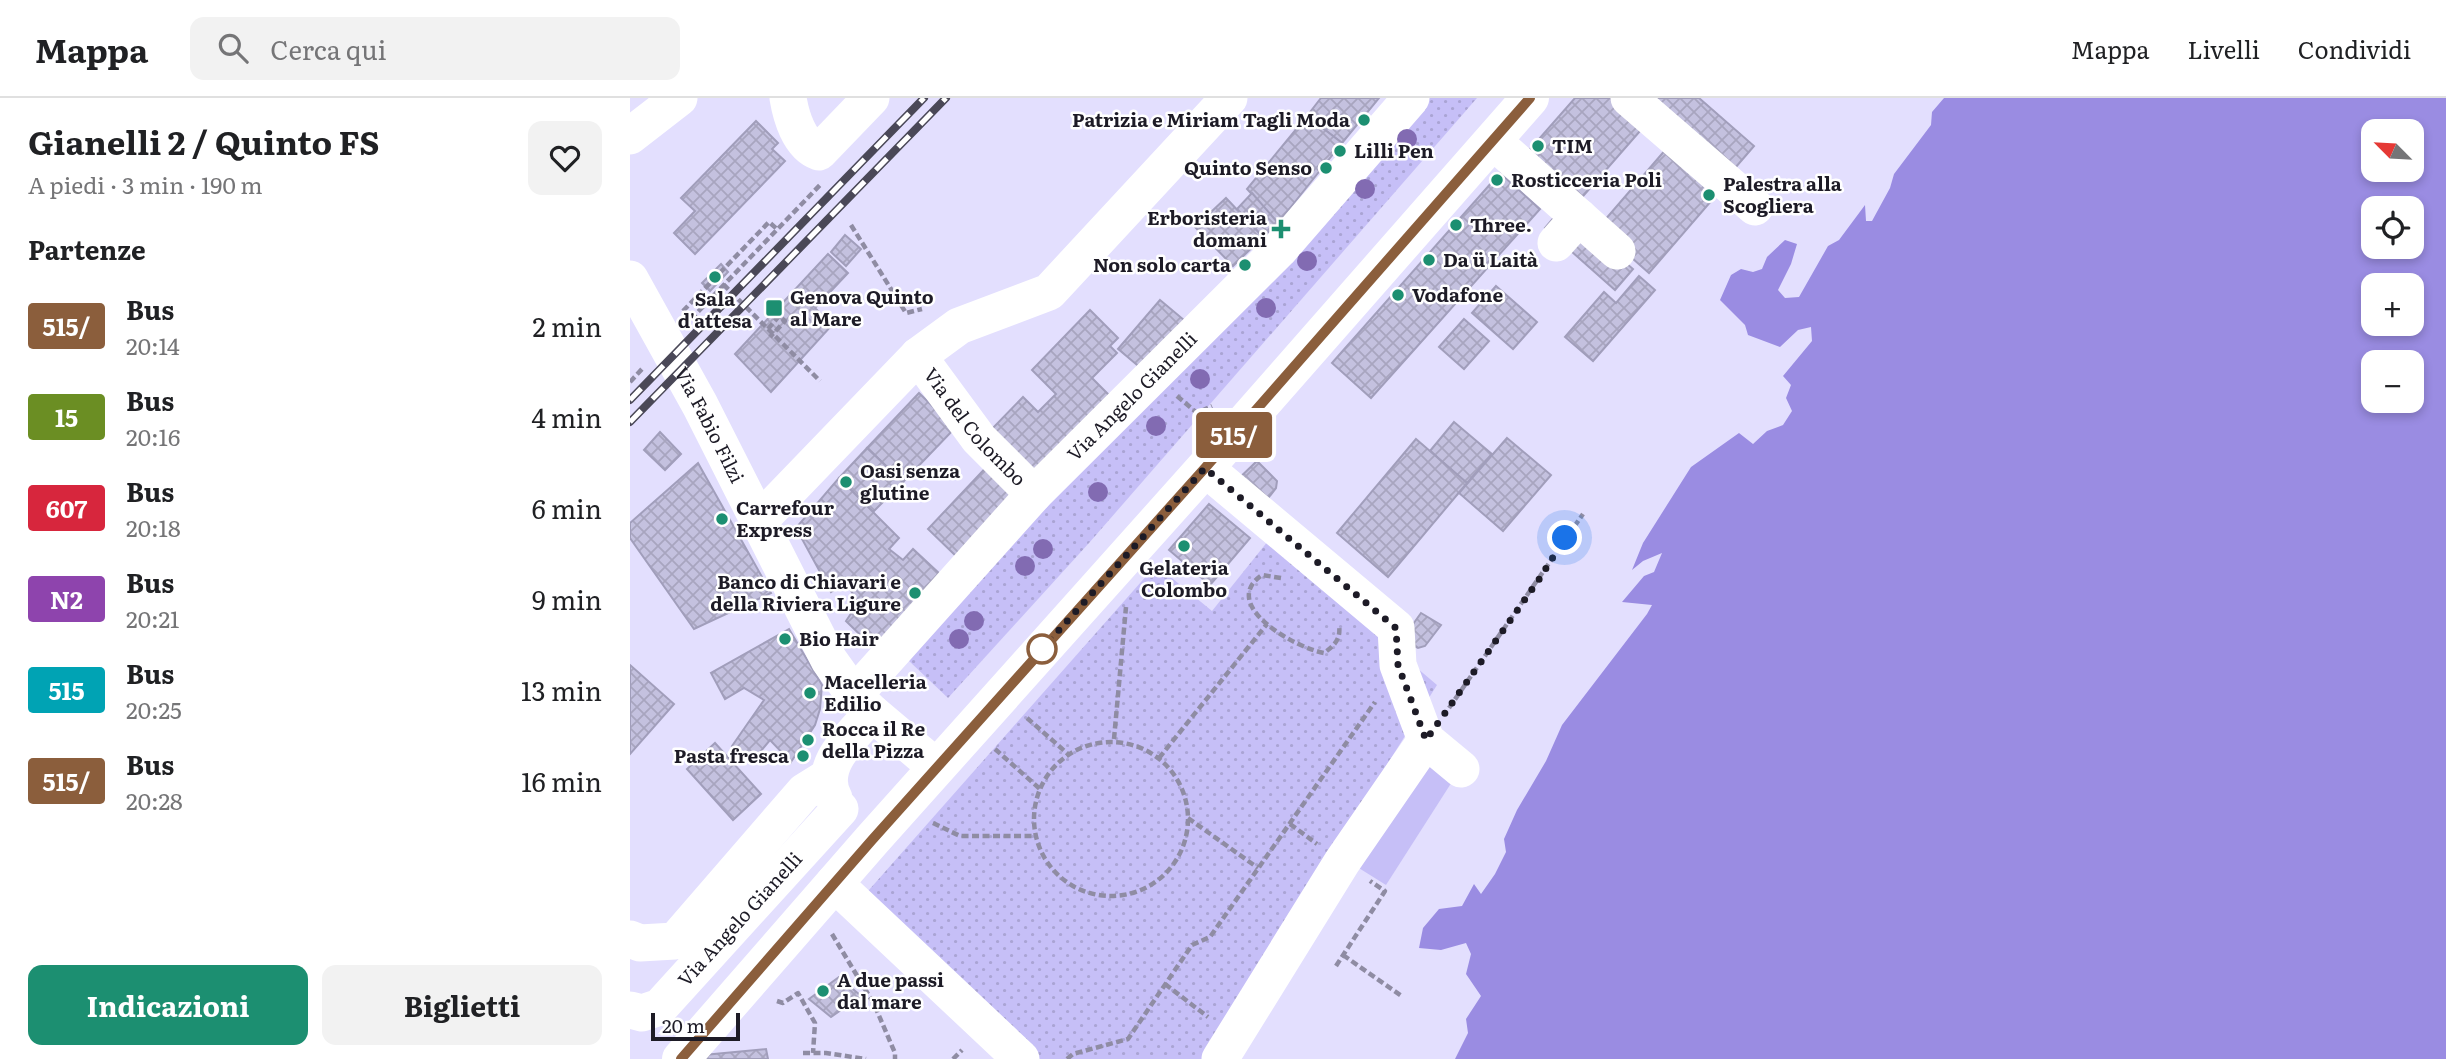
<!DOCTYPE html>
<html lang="it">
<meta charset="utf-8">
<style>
body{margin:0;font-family:Literata,serif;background:#f2f2f2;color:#202124;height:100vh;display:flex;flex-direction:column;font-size:26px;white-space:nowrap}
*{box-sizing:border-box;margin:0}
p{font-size:23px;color:#757577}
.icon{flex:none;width:38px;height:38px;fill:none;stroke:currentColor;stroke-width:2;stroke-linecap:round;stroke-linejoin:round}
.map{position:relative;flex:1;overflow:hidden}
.details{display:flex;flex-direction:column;background:#fff;width:630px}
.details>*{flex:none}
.badge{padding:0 14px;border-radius:5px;font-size:24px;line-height:46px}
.needle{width:46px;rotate:294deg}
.fabs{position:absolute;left:1731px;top:21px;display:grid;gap:14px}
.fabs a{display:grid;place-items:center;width:63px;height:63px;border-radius:14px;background:#fff;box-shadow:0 4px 10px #0003;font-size:35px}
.scale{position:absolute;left:21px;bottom:18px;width:89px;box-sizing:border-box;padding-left:7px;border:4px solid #1d1b26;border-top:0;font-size:19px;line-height:24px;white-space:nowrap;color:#1d1b26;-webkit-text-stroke:5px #fff;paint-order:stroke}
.you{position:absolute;width:35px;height:35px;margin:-18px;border:5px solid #fff;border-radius:50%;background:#1a73e8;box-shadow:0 0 0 10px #1a73e833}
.map>.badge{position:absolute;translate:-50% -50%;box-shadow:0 0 0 4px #fff}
h2{padding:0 28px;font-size:26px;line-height:63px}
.round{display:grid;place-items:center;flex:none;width:74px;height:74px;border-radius:14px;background:#f2f2f2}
.overview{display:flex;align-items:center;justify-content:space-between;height:119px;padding:0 28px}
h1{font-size:33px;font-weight:700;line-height:52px}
.action{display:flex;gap:14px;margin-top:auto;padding:14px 28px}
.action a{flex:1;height:80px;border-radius:14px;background:#1c8f71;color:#fff;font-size:28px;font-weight:700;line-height:80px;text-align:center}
.action a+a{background:#f2f2f2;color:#202124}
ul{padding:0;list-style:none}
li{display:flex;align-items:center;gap:21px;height:91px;padding:0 28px}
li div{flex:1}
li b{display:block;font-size:26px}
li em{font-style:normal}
li .badge{min-width:77px;font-weight:700;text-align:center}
header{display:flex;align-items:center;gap:42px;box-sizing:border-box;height:98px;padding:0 35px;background:#fff;border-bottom:2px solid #e0e0e0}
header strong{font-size:33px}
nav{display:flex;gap:38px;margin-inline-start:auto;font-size:24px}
.search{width:490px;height:63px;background:#f2f2f2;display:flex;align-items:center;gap:18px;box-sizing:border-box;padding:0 24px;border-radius:14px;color:#757577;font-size:26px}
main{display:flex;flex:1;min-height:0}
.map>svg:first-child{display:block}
.park{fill:url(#park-dots)}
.pitch{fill:#c6bff7}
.water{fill:#9a8ce2;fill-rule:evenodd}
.building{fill:url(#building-cross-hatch);stroke:#a19ebb;stroke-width:2}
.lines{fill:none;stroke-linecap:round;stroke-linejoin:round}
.path{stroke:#8f8ca3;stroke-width:4.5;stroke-dasharray:7 3.5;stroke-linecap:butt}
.minor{stroke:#fff;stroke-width:37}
.major{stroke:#fff;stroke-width:38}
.rail-casing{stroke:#4a4857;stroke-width:8}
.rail{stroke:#fff;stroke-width:5;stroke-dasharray:16;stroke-linecap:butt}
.tree{fill:#826bb2}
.line-casing{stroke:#fff;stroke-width:16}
.line{stroke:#8b5e3c;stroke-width:10}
.walk{stroke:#1d1b26;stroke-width:7;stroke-dasharray:0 12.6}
.poi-dot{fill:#1c8f71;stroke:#fff;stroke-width:2.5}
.stop-dot{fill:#fff;stroke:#8b5e3c;stroke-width:3.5}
.labels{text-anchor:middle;stroke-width:5;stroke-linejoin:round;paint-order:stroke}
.poi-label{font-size:19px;font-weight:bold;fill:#1d1b26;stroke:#fff;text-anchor:start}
.street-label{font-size:19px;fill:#1d1b26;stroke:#fff}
</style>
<header>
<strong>Mappa</strong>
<div class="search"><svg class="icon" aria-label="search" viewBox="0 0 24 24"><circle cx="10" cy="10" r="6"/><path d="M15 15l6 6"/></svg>Cerca qui</div>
<nav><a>Mappa</a><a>Livelli</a><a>Condividi</a></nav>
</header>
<main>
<section class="details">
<div class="overview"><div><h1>Gianelli 2 / Quinto FS</h1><p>A piedi · 3 min · 190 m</p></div><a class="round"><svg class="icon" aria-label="heart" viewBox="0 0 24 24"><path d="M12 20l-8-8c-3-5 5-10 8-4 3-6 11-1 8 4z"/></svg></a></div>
<h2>Partenze</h2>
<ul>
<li><span class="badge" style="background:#8b5e3c;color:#fff">515/</span><div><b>Bus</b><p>20:14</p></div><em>2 min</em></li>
<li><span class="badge" style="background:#6b8e23;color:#fff">15</span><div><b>Bus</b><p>20:16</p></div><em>4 min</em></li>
<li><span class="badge" style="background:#d7263d;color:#fff">607</span><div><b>Bus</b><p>20:18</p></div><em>6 min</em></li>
<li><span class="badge" style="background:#8e44ad;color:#fff">N2</span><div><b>Bus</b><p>20:21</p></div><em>9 min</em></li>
<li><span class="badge" style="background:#00a3b4;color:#fff">515</span><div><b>Bus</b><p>20:25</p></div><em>13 min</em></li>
<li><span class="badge" style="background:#8b5e3c;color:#fff">515/</span><div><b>Bus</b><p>20:28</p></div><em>16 min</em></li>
</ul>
<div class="action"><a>Indicazioni</a><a>Biglietti</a></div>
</section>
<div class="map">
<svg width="1816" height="961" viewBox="0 0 1816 961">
<defs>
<pattern id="park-dots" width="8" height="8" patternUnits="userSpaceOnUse" patternTransform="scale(1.75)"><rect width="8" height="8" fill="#c6bff7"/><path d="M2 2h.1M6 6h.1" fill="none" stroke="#aaa4d4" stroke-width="1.8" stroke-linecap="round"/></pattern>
<pattern id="building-cross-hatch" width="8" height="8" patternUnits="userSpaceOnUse" patternTransform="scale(1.75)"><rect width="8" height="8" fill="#c4c1df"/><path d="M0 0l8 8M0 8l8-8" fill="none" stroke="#a8a5bf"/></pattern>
</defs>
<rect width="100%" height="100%" fill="#e3dffe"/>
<!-- park -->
<g class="park">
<polygon points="790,0 847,0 459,445 318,600 278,562 410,413"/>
<polygon points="638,443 807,587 572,961 369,961 231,801 526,467 582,513"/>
</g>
<!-- pitch -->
<polygon class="pitch" points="796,656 827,676 756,787 724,767"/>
<!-- water -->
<path class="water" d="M1314,0H1816V961H825L838,935L836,921L851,898L836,876L841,856L836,845L811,852L789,850L793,830L809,811L832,808L844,786L851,796L865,776L876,754L874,741L887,712L916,663L932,627L1017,516L1022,507L992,504L1014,478L1024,474L1032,455L1013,463L1002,472L1013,445L1061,369L1109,335L1123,346L1137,333L1153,327L1162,313L1156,300L1161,287L1153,278L1182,243L1181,229L1168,232L1150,249L1118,237L1115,227L1090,202L1101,177L1111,171L1123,174L1132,171L1137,159L1155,142L1167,146L1161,166L1148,192L1155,200L1169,199L1198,148L1209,142L1235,107L1236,123H1242L1260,90L1264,76L1301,27L1302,14ZM1743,33H1782V72H1743ZM1743,110H1782V149H1743ZM1743,187H1782V226H1743ZM1743,264H1782V303H1743Z"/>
<!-- building -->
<g class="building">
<polygon points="691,0 749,0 712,45 677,18"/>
<polygon points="945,0 989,0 1017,25 947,105 894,58"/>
<polygon points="1023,0 1069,0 1124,48 1099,77"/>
<polygon points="677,18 712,45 648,125 617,91"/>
<polygon points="126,23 148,45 142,51 155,63 65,156 44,135 65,113 51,100"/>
<polygon points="1037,50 1088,95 1019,175 968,130"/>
<polygon points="870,75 910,111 741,300 702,265"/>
<polygon points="622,95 648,125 633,139 607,111"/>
<polygon points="596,100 633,139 603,168 565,129"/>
<polygon points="932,110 1003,171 985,192 915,130"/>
<polygon points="215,137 231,151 216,168 201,154"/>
<polygon points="198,156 218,175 185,210 202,227 141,294 105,256"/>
<polygon points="91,166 98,174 80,193 72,185"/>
<polygon points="1009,178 1025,192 963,263 935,239 974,194 986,205"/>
<polygon points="866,188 907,224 883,251 842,215"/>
<polygon points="530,202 554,222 512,271 488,251"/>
<polygon points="460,212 488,240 480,248 487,255 462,280 482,300 405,378 359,334 393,299 408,314 426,296 402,272"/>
<polygon points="834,221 859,243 834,271 809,249"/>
<polygon points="289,295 325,330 273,384 237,350"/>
<polygon points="824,324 862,356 837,385 800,353"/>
<polygon points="30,334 51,356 35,372 14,352"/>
<polygon points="877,340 921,377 873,433 829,395"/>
<polygon points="786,341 837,385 758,479 707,435"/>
<polygon points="237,350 273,384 243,414 209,380"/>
<polygon points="364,361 393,389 327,459 298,431"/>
<polygon points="627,363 647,383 646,390 629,412 602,387"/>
<polygon points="68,365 141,495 64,531 0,440 0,425"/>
<polygon points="209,380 269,440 259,451 273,462 283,451 309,475 248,554 216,523 228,505 216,484 201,494 166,430"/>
<polygon points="579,406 620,440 580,487 539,452"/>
<polygon points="791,515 811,527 795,548 788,550 780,546 781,529"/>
<polygon points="159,531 192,587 190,611 185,627 161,664 140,642 121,665 102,648 134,602 114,590 95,601 81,575"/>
<polygon points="0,567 44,606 0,656"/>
<polygon points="85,645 131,696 103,722 57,671"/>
<polygon points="209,879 231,898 201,919 179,901"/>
<polygon points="136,951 138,961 74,961 74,957"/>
</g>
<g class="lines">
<!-- path -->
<g class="path">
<polyline points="221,127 276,215 292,211"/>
<polyline points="86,179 190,283"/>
<polyline points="53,213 139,124 147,131"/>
<polyline points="61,221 191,86"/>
<polyline points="138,231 149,218 155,223 140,239"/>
<polyline points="0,284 12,271"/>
<polyline points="547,298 567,315 582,308"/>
<path d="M651,480L632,477C588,507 666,550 694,555C705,547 711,541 709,527"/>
<polyline points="819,610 953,416"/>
<polyline points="397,620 438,656"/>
<polyline points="484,641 496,509"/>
<circle cx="481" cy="721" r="77"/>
<polyline points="365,651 410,691"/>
<polyline points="529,660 637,526"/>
<polyline points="558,720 628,770"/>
<polyline points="303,725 330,738 404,738"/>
<polyline points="660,726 687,746"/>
<polyline points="202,836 244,906 265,955 265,961"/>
<polyline points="713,857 773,899"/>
<polyline points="706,868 755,793 740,783"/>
<polyline points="535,886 578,919"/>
<polyline points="147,903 153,905 168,895 185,925 183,955"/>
<polyline points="173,955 196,955 236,961"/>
<polyline points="323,961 332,952"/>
<polyline points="437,961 443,956 498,941 562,847 580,839 745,604"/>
</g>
<!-- minor -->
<g class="minor">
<path d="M158,0C161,18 169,47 189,54L241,0"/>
<polyline points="999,0 1125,109"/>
<polyline points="0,38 49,0"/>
<polyline points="863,43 987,153"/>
<polyline points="926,145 949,119"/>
<path id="s1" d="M0,181L70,307L199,562L224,597L242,615L306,669"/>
<path id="s2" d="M288,258L349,341L404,396"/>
<polyline points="575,370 766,530 768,567 796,642 712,764 590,961"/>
<polyline points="128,424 288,258 329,228 419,194 599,0"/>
<path id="s3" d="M224,597L404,396L649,152L781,0"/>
<polyline points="796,642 831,671"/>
<path d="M204,700C186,668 223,638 242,615"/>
<polyline points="204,785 391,961"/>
<polyline points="0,841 10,845 45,843 174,694 198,679"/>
<path id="s4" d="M0,912L12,915L30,909L210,711"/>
</g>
<!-- major -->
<polyline class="major" points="51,961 242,742 575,370 900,0"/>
<defs>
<g id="rail">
<polyline points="0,302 294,0"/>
<polyline points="0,324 316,0"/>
</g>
</defs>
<!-- rail casing -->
<use href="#rail" class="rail-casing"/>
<!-- rail -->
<use href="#rail" class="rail"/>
</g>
<!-- trees -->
<g class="tree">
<circle cx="777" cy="41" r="10"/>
<circle cx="735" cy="91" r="10"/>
<circle cx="677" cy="163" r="10"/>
<circle cx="636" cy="210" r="10"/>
<circle cx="570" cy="281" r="10"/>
<circle cx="526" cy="328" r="10"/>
<circle cx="468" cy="394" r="10"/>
<circle cx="413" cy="451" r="10"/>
<circle cx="395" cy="468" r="10"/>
<circle cx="344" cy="523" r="10"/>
<circle cx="329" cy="541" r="10"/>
</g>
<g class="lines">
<defs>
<polyline id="line" points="51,961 242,742 575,370 900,0"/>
</defs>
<!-- line casing -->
<use href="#line" class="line-casing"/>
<!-- line -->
<use href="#line" class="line"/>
<!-- walk -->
<polyline class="walk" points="412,551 575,370 766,530 768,567 796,642 910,480 935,440"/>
</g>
<!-- markers -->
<g class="poi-dot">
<circle cx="734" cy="22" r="7"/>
<circle cx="908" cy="48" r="7"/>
<circle cx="710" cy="53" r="7"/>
<circle cx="696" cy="70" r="7"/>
<circle cx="867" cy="82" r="7"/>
<circle cx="1079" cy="97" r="7"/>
<circle cx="826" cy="127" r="7"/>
<path d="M647.5 120.5h7v7h7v7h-7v7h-7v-7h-7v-7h7z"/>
<circle cx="799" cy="162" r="7"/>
<circle cx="615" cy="167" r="7"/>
<circle cx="85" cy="179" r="7"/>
<circle cx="768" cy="197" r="7"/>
<rect x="135" y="201" width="18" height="18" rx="3.5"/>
<circle cx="216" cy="384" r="7"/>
<circle cx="92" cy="421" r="7"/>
<circle cx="554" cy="448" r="7"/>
<circle cx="285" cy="495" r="7"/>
<circle cx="155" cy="541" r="7"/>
<circle cx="180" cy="595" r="7"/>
<circle cx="178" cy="642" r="7"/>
<circle cx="173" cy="658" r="7"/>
<circle cx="193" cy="893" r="7"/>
</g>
<circle class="stop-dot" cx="412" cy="551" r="14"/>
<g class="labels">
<!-- poi labels -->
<g class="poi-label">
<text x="720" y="29" text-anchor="end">Patrizia e Miriam Tagli Moda</text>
<text x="922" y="55">TIM</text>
<text x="724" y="60">Lilli Pen</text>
<text x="682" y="77" text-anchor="end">Quinto Senso</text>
<text x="881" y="89">Rosticceria Poli</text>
<text x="1093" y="93">Palestra alla<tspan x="1093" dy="22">Scogliera</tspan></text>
<text x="637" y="127" text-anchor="end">Erboristeria<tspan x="637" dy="22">domani</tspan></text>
<text x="840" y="134">Three.</text>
<text x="813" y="169">Da ü Laità</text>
<text x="601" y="174" text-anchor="end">Non solo carta</text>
<text x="782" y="204">Vodafone</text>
<text x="160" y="206">Genova Quinto<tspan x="160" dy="22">al Mare</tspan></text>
<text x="85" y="208" text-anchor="middle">Sala<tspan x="85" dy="22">d'attesa</tspan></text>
<text x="230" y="380">Oasi senza<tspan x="230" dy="22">glutine</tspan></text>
<text x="106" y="417">Carrefour<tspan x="106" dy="22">Express</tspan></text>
<text x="554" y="477" text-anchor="middle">Gelateria<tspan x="554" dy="22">Colombo</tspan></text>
<text x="271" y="491" text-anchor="end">Banco di Chiavari e<tspan x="271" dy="22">della Riviera Ligure</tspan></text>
<text x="169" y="548">Bio Hair</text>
<text x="194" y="591">Macelleria<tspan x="194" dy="22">Edilio</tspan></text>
<text x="192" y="638">Rocca il Re<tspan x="192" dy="22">della Pizza</tspan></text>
<text x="159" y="665" text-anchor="end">Pasta fresca</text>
<text x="207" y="889">A due passi<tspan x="207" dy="22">dal mare</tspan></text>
</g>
<!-- street labels -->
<g class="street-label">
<text dy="7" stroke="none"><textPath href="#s3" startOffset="408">Via Angelo Gianelli</textPath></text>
<text dy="7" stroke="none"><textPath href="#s1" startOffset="166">Via Fabio Filzi</textPath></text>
<text dy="7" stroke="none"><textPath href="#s2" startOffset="91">Via del Colombo</textPath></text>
<text dy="7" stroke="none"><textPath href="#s4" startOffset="150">Via Angelo Gianelli</textPath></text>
</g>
</g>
</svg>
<div class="fabs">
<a><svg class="needle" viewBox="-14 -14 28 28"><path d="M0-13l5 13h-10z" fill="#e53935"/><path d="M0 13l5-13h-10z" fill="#757577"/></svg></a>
<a><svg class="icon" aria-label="locate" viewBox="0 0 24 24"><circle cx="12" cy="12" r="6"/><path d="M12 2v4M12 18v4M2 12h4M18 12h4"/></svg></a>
<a>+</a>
<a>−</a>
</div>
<div class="scale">20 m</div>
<div class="you" style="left:935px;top:440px"></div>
<b class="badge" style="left:604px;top:337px;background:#8b5e3c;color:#fff">515/</b>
</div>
</main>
